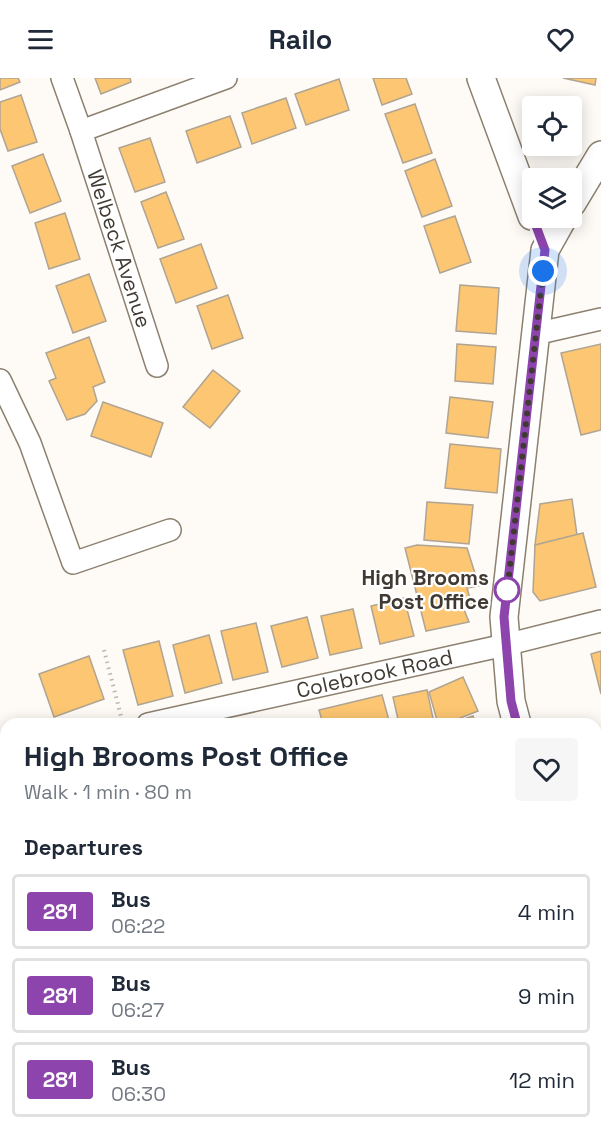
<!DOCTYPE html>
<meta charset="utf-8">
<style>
body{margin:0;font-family:"Space Grotesk",sans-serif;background:#f6f6f7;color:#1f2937;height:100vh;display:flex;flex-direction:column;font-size:22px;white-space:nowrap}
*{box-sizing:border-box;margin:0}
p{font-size:20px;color:#747a83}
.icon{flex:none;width:33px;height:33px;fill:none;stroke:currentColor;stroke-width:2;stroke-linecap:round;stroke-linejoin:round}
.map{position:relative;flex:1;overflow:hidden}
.details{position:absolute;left:0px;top:640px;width:602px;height:422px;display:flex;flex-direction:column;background:#fff;border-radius:18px 18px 0 0;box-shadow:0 3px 15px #0003}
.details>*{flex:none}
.badge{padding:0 12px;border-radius:4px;font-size:21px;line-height:39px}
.controls{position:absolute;left:522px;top:18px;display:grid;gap:12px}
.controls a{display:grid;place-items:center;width:60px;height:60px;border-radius:6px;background:#fff;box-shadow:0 3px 15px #0003;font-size:30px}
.you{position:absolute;width:30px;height:30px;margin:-15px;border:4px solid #fff;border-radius:50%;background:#1a73e8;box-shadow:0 0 0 9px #1a73e833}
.map>.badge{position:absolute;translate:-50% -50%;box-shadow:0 0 0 3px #fff}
h2{padding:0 24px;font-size:22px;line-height:54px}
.round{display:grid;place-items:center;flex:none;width:63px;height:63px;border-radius:6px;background:#f6f6f7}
.summary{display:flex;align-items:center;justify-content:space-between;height:102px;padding:0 24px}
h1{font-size:28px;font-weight:800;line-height:45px}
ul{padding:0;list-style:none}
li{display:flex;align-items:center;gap:18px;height:75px;margin:0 12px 9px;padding:0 12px;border:3px solid #e0e1e3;border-radius:6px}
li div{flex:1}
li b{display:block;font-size:22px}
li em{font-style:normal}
li .badge{min-width:66px;font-weight:700;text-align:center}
header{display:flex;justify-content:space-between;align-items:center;height:78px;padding:0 24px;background:#fff;font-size:27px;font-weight:800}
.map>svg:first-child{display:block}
.green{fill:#e8f3ba}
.building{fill:#fcc672;stroke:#b0a492;stroke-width:1.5}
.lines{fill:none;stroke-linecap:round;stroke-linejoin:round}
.minor-casing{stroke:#8c806f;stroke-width:24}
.tertiary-casing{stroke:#8c806f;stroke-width:30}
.path{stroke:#bbb7b2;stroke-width:4;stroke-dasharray:1.5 4.5;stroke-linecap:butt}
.minor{stroke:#fff;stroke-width:21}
.tertiary{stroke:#fff;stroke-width:27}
.line-casing{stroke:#fff;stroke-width:14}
.line{stroke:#8e44ad;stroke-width:9}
.walk{stroke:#403a33;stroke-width:6;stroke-dasharray:0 10.8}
.stop-dot{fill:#fff;stroke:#8e44ad;stroke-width:3}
.labels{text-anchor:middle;stroke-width:4.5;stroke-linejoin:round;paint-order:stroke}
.street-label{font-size:21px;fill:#403a33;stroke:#fff}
.stop-label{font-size:21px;font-weight:bold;fill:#403a33;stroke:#fff;text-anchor:end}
</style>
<header><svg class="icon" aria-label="menu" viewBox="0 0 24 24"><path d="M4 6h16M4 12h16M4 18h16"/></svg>Railo<svg class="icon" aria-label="heart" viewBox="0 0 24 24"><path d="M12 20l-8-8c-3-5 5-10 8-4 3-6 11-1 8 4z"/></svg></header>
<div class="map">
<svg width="601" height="1061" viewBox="0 0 601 1061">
<rect width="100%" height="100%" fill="#fefbf7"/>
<!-- green -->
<polygon class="green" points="0,865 6,874 6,1056 11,1056 0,1060"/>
<!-- building -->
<g class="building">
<polygon points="0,0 18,0 20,4 0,12"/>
<polygon points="95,0 130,0 131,4 101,16"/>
<polygon points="373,0 406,0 412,16 382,27"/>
<polygon points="563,0 596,0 595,7"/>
<polygon points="339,1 349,32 306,47 295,16"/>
<polygon points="21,17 37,64 8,73 0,51 0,24"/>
<polygon points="286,20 296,50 252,66 242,35"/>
<polygon points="415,26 432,75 403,85 385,36"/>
<polygon points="230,38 241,69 197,85 186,53"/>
<polygon points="150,60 165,104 135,114 119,70"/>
<polygon points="43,76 61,123 30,135 12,88"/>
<polygon points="435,81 452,128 422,139 405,93"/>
<polygon points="166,114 184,161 158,170 141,124"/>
<polygon points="65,135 80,181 49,191 35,145"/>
<polygon points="455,138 471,184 440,195 424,148"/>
<polygon points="201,166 217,210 176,225 160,181"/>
<polygon points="89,196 106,243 73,255 56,208"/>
<polygon points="460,207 499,210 496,256 456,253"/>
<polygon points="228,217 243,260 212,271 197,228"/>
<polygon points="89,259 105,304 93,309 97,323 85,336 67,342 49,303 56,300 46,275"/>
<polygon points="457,266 496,269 493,306 455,303"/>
<polygon points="601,266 601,352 581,357 561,275"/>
<polygon points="213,292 240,313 210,350 183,329"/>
<polygon points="450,319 493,324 488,360 446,355"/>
<polygon points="103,324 163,345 151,379 91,358"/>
<polygon points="450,366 501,371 497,415 445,410"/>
<polygon points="572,421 577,457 535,467 540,426"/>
<polygon points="427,424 473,427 469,466 424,462"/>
<polygon points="583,455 596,509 540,523 533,514 535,467"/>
<polygon points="417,467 467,470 479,508 467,510 472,527 463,529 469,544 426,553 405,470"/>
<polygon points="404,520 414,558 380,566 371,528"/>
<polygon points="353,531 362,570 330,577 321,538"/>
<polygon points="307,539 318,580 282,589 271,548"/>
<polygon points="256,545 268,594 233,602 221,553"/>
<polygon points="209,557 222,605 185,615 173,567"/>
<polygon points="159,563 173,618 138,627 123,572"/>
<polygon points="601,573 601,616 591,576"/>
<polygon points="89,578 104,621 54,639 39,596"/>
<polygon points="463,599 478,633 445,646 438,646 429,614"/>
<polygon points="427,612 434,645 399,646 393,619"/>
<polygon points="382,617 390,646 323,646 319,632"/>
<polygon points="473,638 476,646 449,646"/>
<polygon points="601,674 601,709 596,710 596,676"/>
<polygon points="601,714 601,759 596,761 596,716"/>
<polygon points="601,766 601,810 596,796 596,769"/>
<polygon points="596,961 601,974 601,976 596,979"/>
<polygon points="601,980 601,1022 596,1024 596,983"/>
<polygon points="601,1029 601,1061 588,1061 586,1056 596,1056 596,1032"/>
<polygon points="257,1056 308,1056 311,1060 261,1061"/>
<polygon points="402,1056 430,1056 422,1061 405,1061"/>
</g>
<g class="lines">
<defs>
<g id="minor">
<path id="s1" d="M62,0L81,53L157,288"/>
<polyline points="81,53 226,0"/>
<polyline points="535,256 601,241"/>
<polyline points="0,302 30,365 73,485 170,452"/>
<path id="s2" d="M148,646L505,567L601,543"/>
<polyline points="373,1056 376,1061"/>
</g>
<g id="tertiary">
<polyline points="481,0 532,138"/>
<polyline points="572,125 601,77"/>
<polyline points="517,646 511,623 504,539 545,172 563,140"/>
<polyline points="596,875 601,890"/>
</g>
</defs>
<!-- minor casing -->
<use href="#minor" class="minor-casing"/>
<!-- tertiary casing -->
<use href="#tertiary" class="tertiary-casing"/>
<!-- path -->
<polyline class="path" points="104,572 123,646"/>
<!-- minor -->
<use href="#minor" class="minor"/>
<!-- tertiary -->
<use href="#tertiary" class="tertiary"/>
</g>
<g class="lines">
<defs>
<polyline id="line" points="517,646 511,623 504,539 545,172 533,140"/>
</defs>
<!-- line casing -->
<use href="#line" class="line-casing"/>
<!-- line -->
<use href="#line" class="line"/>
<!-- walk -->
<polyline class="walk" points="507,512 507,515 543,193"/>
</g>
<!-- markers -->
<circle class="stop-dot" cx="507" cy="512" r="12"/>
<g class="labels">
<!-- street labels -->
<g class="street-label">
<text dy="7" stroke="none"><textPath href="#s1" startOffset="180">Welbeck Avenue</textPath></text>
<text dy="7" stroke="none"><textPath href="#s2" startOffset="232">Colebrook Road</textPath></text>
</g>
<!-- stop labels -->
<g class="stop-label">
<text x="489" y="507">High Brooms<tspan x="489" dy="24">Post Office</tspan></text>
</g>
</g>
</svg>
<div class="controls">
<a><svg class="icon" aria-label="locate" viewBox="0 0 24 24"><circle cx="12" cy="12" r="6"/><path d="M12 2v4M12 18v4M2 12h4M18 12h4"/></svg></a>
<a><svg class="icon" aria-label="layers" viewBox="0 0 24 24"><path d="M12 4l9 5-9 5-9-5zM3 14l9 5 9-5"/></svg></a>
</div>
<div class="you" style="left:543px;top:193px"></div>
<section class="details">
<div class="summary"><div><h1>High Brooms Post Office</h1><p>Walk · 1 min · 80 m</p></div><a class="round"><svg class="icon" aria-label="heart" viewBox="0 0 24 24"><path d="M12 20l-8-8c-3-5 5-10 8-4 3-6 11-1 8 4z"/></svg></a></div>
<h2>Departures</h2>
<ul>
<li><span class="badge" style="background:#8e44ad;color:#fff">281</span><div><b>Bus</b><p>06:22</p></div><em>4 min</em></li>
<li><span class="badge" style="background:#8e44ad;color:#fff">281</span><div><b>Bus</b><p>06:27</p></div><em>9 min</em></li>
<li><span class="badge" style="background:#8e44ad;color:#fff">281</span><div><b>Bus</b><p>06:30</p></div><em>12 min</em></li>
</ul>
</section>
</div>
